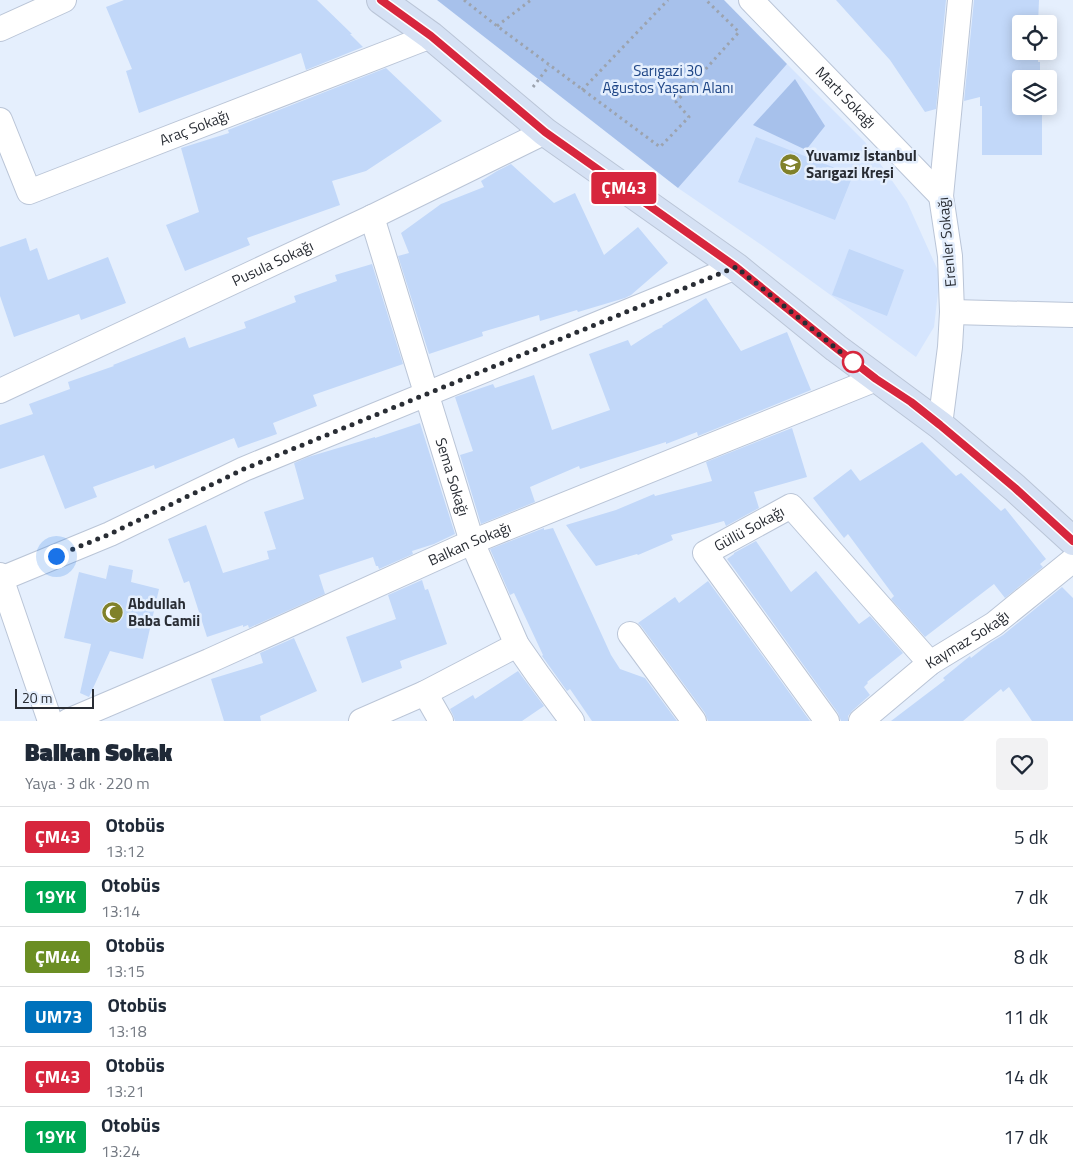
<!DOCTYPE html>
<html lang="tr">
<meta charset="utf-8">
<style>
body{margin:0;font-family:"Titillium Web",sans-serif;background:#f2f2f3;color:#1f2937;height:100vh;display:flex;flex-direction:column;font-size:19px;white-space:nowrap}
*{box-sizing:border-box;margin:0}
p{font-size:16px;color:#747a83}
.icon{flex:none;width:28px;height:28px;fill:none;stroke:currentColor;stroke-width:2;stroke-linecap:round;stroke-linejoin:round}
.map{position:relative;height:721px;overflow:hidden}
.panel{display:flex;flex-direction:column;background:#fff;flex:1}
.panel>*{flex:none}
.badge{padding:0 10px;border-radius:4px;font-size:18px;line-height:32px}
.controls{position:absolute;left:1012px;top:15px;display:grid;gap:10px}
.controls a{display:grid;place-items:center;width:45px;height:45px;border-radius:5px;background:#fff;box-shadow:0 2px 12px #0003;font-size:25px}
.scale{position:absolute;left:15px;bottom:12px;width:79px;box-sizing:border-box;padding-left:5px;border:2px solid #292d34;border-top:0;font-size:14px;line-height:18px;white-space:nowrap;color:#292d34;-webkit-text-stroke:4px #e5effd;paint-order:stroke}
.you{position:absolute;width:25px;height:25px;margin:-12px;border:4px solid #fff;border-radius:50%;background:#1a73e8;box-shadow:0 0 0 8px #1a73e833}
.map>.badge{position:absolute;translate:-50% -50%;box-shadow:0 0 0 2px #fff}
.round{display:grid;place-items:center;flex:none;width:52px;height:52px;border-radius:5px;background:#f2f2f3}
.overview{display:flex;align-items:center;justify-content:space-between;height:85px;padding:0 25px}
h1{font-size:24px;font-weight:800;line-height:38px}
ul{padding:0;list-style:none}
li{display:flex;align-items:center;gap:15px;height:60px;padding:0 25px;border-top:1px solid #e0e1e3}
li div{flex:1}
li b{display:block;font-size:19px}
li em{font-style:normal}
li .badge{min-width:55px;font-weight:700;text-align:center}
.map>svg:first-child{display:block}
.built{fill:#d5e5fe}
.green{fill:#a7c1eb}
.building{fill:#c2d8f9}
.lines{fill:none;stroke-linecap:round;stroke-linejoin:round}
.minor-casing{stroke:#bac5d7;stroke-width:26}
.secondary-casing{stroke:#bac5d7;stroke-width:30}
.path{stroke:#9ca3ae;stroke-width:3;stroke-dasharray:2.5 4;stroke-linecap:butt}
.minor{stroke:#fff;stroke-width:24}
.secondary{stroke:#d5e1f4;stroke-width:28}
.line-casing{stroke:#fff;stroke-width:11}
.line{stroke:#d7263d;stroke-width:8}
.walk{stroke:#292d34;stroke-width:5;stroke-dasharray:0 9}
.stop-dot{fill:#fff;stroke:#d7263d;stroke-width:2.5}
.labels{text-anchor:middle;stroke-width:5;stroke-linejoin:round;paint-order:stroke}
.park-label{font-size:15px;fill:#204787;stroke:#e5effd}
.street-label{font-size:15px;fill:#292d34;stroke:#e5effd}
.poi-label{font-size:15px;font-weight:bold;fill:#292d34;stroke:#e5effd;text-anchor:start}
</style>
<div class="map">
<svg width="1073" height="721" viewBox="0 0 1073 721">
<rect width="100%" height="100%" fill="#e5effd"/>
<!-- built -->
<polygon class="built" points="787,64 865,142 907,202 940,275 934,327 916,357 763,246 678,188"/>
<!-- green -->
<g class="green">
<polygon points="437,0 724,0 787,64 678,188"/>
<polygon points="795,79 825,126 806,150 753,125"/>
</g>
<!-- building -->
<g class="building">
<polygon points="124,0 317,0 352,34 350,34 363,47 306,70 301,53 139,113 126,71 132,69 106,7"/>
<polygon points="836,0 946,0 936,109 925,112 890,60"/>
<polygon points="974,0 1039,0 1038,24 1021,24 1021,51 1038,51 1038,62 1040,62 1040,79 1021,79 1021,106 1041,106 1041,111 1042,111 1042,155 982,155 982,106 980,106 980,97 964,101"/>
<polygon points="386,68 442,121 366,171 332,181 340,205 247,238 250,245 185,271 166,225 199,212 181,148 229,133 228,130"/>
<polygon points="756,137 853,175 835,220 738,182"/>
<polygon points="511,164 554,203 575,193 604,255 638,227 668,263 631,295 625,298 578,312 577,310 540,321 539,315 482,332 483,336 429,354 398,256 409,253 401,233 441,204 484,187 481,181 497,171"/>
<polygon points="26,238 30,251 37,248 48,280 108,257 126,303 81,320 79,314 14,337 0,296 0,247"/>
<polygon points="849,249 904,270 887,316 832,295"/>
<polygon points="372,264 403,364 313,395 317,406 273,423 277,434 238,448 234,438 155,469 154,465 93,487 97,497 65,509 44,455 0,469 0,425 33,414 29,404 70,389 68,382 114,366 113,365 185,337 189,348 246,328 244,322 296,302 294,296 337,281 335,275"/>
<polygon points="706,298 741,351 787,332 811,390 698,436 697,432 666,444 666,442 580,469 579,466 530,487 535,502 481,524 460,455 473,451 455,397 493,384 495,388 534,375 552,430 610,410 589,354 628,340 631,346 656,330 663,327 662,326"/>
<polygon points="420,423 455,534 434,544 412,551 413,554 379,569 378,566 376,566 373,557 319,575 325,594 249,628 248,625 243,627 243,625 207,637 189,581 184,583 168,539 206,525 223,573 269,559 267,551 276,549 264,512 304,499 294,463 308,457 375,437 375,438"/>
<polygon points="792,428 807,477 754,492 759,508 726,526 724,521 671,535 673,540 638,555 637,554 596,566 566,525 616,510 654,494 655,496 712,481 706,462"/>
<polygon points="922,442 956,476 961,473 1001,511 1005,508 1046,559 1040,564 1043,567 1005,598 994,584 925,637 891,599 894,596 848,534 844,538 813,498 851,469 860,481"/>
<polygon points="544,528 544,530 553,528 611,655 620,669 645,678 677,721 592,721 570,689 567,691 542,656 543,655 514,593 510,595 490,549"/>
<polygon points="756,541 791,592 816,571 859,624 870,616 903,653 867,682 868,683 864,687 870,695 852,711 848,716 848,721 841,721 838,713 727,559 734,554 734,553"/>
<polygon points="109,565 133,570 131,582 159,589 143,659 110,651 89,697 80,693 91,644 64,638 79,572 106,579"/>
<polygon points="422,580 425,590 428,589 447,644 400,661 402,668 362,683 346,637 396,619 388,595"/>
<polygon points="708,581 810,721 708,721 705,713 641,626 638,623 675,597 679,603"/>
<polygon points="1062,587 1073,598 1073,721 1032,721 1009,687 1003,692 1001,689 963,721 891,721 945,680 943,678 970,656 971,658 990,643 1003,635"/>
<polygon points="294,638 317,691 260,716 261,721 224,721 211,679 263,663 260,653"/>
<polygon points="518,671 544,706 522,721 455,721 453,715 450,709 473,695 475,699"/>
</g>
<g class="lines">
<defs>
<g id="minor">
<path id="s1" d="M751,0L941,196"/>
<polyline points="0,29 64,0"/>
<path id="s2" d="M0,120L29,192L431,36"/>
<path id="s3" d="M372,217L472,542L517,645L538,675L572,721"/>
<polyline points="952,312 1073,315"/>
<path id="s4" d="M0,391L372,217L545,132"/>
<polyline points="940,425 950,347 952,312 950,256 941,196 960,0"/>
<polyline points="0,575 50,721"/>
<polyline points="1,579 110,534 244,469 736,267"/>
<polyline points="630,634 694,721"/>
<polyline points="425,693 441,721"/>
<path id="s5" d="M68,721L209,661L472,542L876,379"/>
<polyline points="361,721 425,693 517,645"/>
<path id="s6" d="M827,721L705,553L791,506L930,663"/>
<path id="s7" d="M861,721L930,663L994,624L1073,560"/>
</g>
<polyline id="secondary" points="381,0 431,36 545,132 736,267 836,348 940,425 1015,488 1073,541"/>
</defs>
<!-- minor casing -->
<use href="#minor" class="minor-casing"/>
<!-- secondary casing -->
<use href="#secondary" class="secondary-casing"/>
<!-- path -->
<g class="path">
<polyline points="464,0 497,26 660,147 689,117 676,102 739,32 706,0"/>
<polyline points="497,26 531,0"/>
<polyline points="533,87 549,66"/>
<polyline points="582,90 668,0"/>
</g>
<!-- minor -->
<use href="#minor" class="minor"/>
<!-- secondary -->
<use href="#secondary" class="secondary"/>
</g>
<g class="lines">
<defs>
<polyline id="line" points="381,0 431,36 545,132 736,267 836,348 876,379 911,402 940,425 1015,488 1073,541"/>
</defs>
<!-- line casing -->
<use href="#line" class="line-casing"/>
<!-- line -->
<use href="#line" class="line"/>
<!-- walk -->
<polyline class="walk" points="56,556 110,534 244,469 736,267 853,362"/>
</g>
<!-- icons -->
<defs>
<symbol id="school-disc" viewBox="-11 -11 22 22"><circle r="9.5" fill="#80812a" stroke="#e5effd"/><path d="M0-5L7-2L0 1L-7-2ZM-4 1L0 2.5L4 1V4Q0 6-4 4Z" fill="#fff"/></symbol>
<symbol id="mosque-disc" viewBox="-11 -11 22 22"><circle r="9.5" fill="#80812a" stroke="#e5effd"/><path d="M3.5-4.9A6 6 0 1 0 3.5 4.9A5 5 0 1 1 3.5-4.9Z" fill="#fff"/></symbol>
</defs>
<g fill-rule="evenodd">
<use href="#school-disc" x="778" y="152" width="25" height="25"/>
<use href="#mosque-disc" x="100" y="600" width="25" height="25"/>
</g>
<!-- markers -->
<circle class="stop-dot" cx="853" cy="362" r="10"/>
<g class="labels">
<!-- park labels -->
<g class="park-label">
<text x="668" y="76">Sarıgazi 30<tspan x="668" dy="17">Ağustos Yaşam Alanı</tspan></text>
</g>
<!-- street labels -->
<g class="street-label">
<text dy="5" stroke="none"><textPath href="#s1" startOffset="136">Martı Sokağı</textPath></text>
<text dy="5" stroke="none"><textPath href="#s2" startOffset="255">Araç Sokağı</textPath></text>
<text transform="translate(947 242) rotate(-95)" y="5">Erenler Sokağı</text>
<text dy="5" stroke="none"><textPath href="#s4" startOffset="301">Pusula Sokağı</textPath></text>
<text dy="5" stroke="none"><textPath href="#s3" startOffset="272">Sema Sokağı</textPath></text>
<text dy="5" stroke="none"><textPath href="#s6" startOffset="258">Güllü Sokağı</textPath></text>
<text dy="5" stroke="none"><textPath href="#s5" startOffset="439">Balkan Sokağı</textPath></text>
<text dy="5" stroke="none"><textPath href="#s7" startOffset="134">Kaymaz Sokağı</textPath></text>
</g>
<!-- poi labels -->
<g class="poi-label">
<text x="806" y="161">Yuvamız İstanbul<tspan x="806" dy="17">Sarıgazi Kreşi</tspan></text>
<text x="128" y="609">Abdullah<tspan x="128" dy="17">Baba Camii</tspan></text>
</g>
</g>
</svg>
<div class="controls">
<a><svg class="icon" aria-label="locate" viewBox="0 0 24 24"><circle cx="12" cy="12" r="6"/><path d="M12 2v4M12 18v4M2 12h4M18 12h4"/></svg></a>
<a><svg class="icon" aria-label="layers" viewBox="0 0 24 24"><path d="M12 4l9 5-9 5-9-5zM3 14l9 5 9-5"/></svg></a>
</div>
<div class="scale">20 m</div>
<div class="you" style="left:56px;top:556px"></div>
<b class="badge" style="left:624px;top:188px;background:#d7263d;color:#fff">ÇM43</b>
</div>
<section class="panel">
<div class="overview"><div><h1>Balkan Sokak</h1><p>Yaya · 3 dk · 220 m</p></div><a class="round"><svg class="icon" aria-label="heart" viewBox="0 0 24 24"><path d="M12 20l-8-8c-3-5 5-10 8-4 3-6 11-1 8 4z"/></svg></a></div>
<ul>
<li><span class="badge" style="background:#d7263d;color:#fff">ÇM43</span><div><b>Otobüs</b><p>13:12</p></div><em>5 dk</em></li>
<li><span class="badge" style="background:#00a651;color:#fff">19YK</span><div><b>Otobüs</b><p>13:14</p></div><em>7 dk</em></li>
<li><span class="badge" style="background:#6b8e23;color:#fff">ÇM44</span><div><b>Otobüs</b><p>13:15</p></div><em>8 dk</em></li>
<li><span class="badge" style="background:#0072bc;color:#fff">UM73</span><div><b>Otobüs</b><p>13:18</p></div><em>11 dk</em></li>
<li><span class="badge" style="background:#d7263d;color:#fff">ÇM43</span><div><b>Otobüs</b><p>13:21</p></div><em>14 dk</em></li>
<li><span class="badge" style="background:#00a651;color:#fff">19YK</span><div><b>Otobüs</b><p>13:24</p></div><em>17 dk</em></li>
</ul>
</section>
